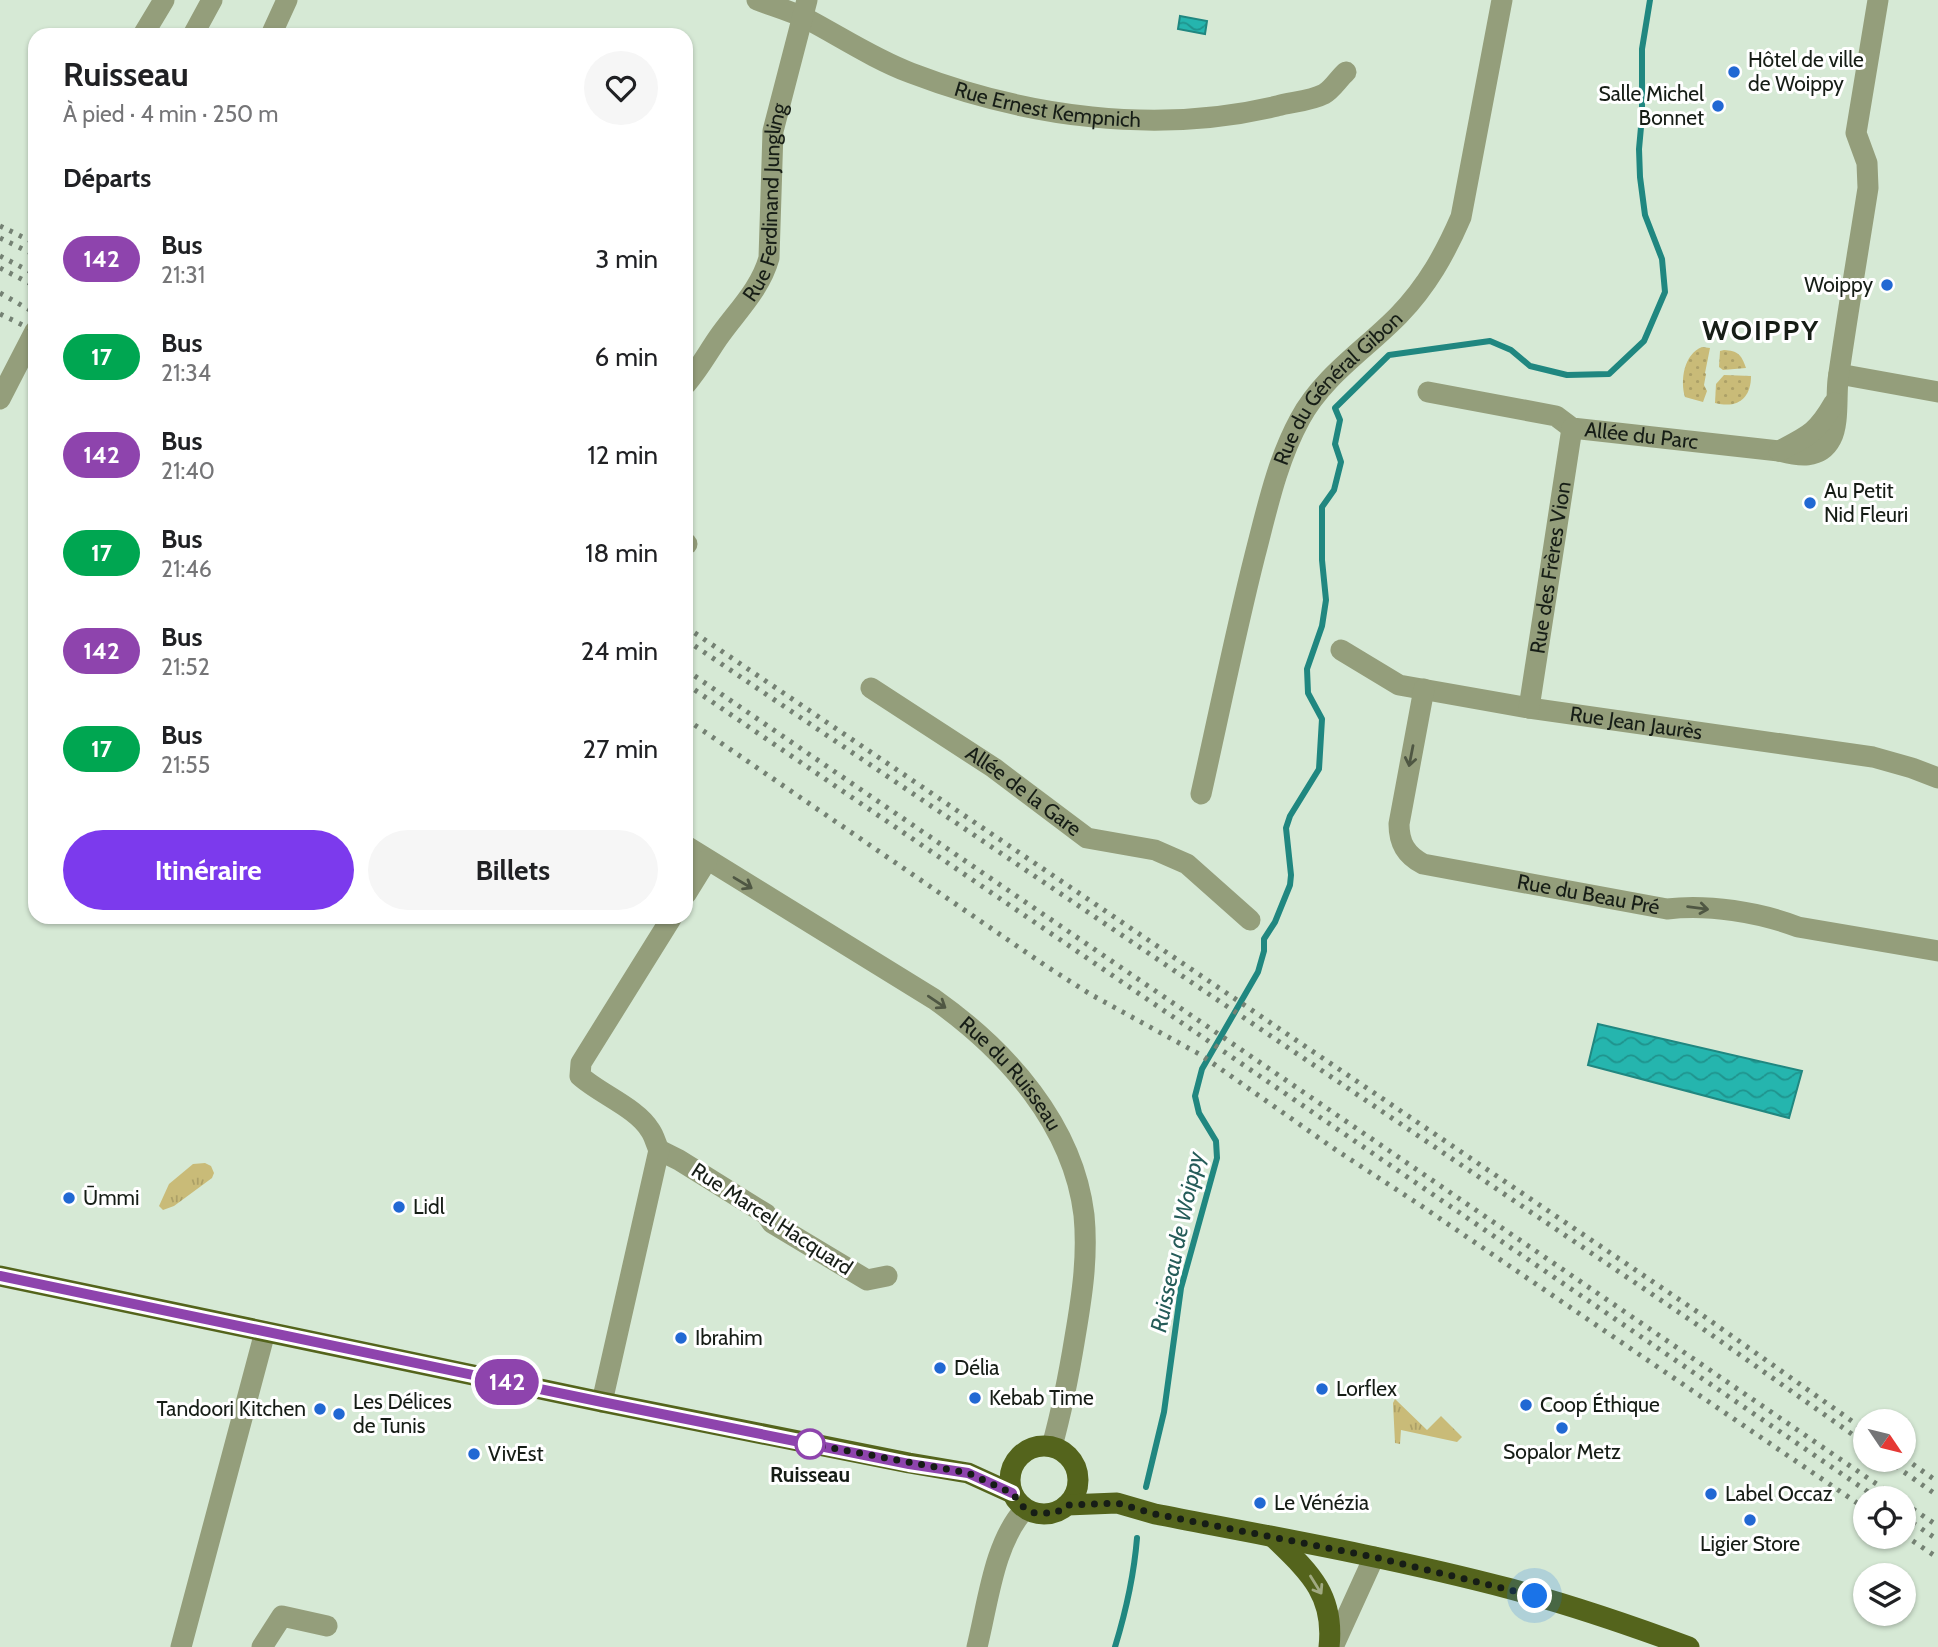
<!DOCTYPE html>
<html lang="fr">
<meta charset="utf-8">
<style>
body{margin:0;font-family:Cabin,sans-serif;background:#f6f6f6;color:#202124;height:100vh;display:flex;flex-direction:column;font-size:26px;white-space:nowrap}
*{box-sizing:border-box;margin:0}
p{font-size:23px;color:#757577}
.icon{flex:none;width:38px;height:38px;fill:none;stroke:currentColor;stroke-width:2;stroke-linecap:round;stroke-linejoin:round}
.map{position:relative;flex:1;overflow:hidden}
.drawer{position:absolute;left:28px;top:28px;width:665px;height:896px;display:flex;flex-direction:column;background:#fff;border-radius:21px;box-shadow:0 2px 5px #0004}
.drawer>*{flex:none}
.badge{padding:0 14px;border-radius:23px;font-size:24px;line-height:46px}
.needle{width:46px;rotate:125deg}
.controls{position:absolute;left:1853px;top:1409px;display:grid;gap:14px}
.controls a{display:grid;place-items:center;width:63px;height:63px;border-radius:50%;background:#fff;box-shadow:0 2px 5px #0004;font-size:35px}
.you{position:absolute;width:35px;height:35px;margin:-18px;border:5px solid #fff;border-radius:50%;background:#1a73e8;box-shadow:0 0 0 10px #1a73e833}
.map>.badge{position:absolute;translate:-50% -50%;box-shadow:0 0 0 4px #fff}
h2{padding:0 35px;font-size:26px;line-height:63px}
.round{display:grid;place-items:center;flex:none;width:74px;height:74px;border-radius:37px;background:#f6f6f6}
.summary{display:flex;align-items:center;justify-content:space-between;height:119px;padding:0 35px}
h1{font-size:33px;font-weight:700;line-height:52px}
.button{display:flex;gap:14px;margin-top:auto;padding:14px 35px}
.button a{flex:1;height:80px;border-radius:42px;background:#7c3aed;color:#fff;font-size:28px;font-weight:700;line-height:80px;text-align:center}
.button a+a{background:#f6f6f6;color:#202124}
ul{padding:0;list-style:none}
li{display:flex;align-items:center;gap:21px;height:98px;padding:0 35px}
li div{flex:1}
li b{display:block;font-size:26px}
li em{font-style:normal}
li .badge{min-width:77px;font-weight:700;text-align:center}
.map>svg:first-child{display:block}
.grass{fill:url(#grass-tufts)}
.park{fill:url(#park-dots)}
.water{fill:url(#water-waves);stroke:#208780;stroke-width:2}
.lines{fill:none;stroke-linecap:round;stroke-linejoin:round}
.stream{stroke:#208780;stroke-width:6}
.minor{stroke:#949e7b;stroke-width:21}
.major{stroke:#54641c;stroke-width:21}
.rail{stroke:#748173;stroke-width:5;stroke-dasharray:3.5 7;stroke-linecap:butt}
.oneway{stroke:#4f5743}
.oneway2{stroke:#a1aa82}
.line-casing{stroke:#fff;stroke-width:16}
.line{stroke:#8e44ad;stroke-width:10}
.walk{stroke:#161d16;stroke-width:7;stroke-dasharray:0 12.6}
.poi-dot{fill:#2168d3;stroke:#fff;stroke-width:2.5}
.stop-dot{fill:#fff;stroke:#8e44ad;stroke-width:3.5}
.labels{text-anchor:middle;stroke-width:6;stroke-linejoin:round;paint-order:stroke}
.poi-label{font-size:21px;fill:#161d16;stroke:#fff;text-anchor:start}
.street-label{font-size:21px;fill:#161d16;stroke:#fff}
.stop-label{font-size:21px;font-weight:bold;fill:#161d16;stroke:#fff}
.water-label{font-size:23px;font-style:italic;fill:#255c59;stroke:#fff}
.district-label{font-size:28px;font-weight:bold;letter-spacing:2px;fill:#161d16;stroke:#fff}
</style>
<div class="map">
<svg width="1938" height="1647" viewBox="0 0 1938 1647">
<defs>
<pattern id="grass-tufts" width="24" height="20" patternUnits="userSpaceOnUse" patternTransform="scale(1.75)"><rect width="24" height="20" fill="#c9bb78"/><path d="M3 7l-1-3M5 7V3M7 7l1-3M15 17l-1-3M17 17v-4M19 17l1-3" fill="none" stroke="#aca067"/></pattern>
<pattern id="park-dots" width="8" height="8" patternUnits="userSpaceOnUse" patternTransform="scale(1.75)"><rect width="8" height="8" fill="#c9bb78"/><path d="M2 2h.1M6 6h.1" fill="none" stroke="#aca067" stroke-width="1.8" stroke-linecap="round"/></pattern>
<pattern id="water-waves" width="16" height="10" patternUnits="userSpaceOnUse" patternTransform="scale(1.75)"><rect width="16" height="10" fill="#25b5ae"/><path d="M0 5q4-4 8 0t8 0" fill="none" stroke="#1f938d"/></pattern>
</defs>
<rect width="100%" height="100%" fill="#d6e9d5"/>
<!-- grass -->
<g class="grass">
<polygon points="205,1163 211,1166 214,1173 212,1178 174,1206 163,1210 159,1206 169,1184 193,1164"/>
<polygon points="1395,1399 1427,1430 1441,1416 1462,1437 1457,1442 1401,1430 1400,1444 1395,1443 1393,1403"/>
</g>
<!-- park -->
<g class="park">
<path d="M1702,347L1710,348L1705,373L1706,374L1704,385L1707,391L1703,402L1685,397C1680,380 1684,354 1702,347Z"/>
<path d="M1724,350C1738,351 1741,354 1746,368L1723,370L1719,367L1720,351Z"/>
<path d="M1724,375L1751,376C1751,398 1738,409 1715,403L1716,384Z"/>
</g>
<!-- water -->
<g class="water">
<polygon points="1180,16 1207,21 1205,34 1178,29"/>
<polygon points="1598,1024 1802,1071 1789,1118 1588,1065"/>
</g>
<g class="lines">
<!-- stream -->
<g class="stream">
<polyline points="1146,1487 1164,1412 1181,1288 1217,1158 1216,1141 1199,1113 1195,1096 1202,1069 1258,972 1264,951 1264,939 1275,922 1290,885 1291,875 1286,828 1290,816 1319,769 1322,719 1308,693 1307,669 1322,626 1326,600 1322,560 1322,507 1334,490 1341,462 1335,444 1340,420 1335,408 1389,355 1490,341 1511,350 1530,366 1567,375 1609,374 1644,341 1665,292 1662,259 1645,215 1640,177 1639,149 1642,116 1642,49 1650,0"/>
<path d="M1115,1647C1126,1611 1134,1575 1137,1538"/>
</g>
<!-- minor -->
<g class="minor">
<path id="s1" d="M757,0C773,6 791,11 807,19C841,37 874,59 911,73C1026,117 1156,135 1277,106C1291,102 1311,101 1324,94C1332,90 1339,78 1346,72"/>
<polyline points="143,35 164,0"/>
<polyline points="193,35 212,0"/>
<polyline points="271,35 287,0"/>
<polyline points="1839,374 1938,392"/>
<path id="s2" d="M686,384C699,369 707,354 718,338C736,312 760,290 769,258L773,131L807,0"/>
<path id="s3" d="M1428,392L1556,416L1572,428L1779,451C1798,456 1820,460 1831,439C1839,424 1836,397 1838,380C1847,316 1858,252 1868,188L1867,163L1856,133L1878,0"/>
<polyline points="0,399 35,331"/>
<path d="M1779,451C1808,436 1817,433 1834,403"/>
<polyline points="686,543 687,544"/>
<path id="s4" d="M1341,650L1399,685L1529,708L1873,757L1912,768L1938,778"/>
<path id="s5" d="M871,688L994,768L1087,838L1155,850L1187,864L1250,920"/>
<path id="s6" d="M1424,689L1399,824C1399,843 1406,855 1423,864L1667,909C1708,904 1759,912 1798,927L1938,951"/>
<path id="s7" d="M1529,708L1572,428"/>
<path id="s8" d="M1201,794C1219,714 1235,634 1255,555C1267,509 1277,461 1300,419C1323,376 1366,349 1399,315C1427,286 1445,254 1461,217L1502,0"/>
<path id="s9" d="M686,846L934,999C1006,1050 1073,1124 1084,1215C1088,1257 1082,1296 1075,1337C1069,1374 1062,1410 1052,1446"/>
<polyline points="686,894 707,860"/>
<polyline points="659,1150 679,1160 766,1214 772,1223 867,1280 887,1276"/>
<path d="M602,1402L659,1150C656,1144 654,1135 650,1130C637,1108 600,1094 580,1076L581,1063L672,917"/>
<polyline points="181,1647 265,1332"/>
<polyline points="262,1647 282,1616 327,1626"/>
<path d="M977,1647C988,1603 994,1542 1025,1509"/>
<polyline points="1333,1647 1374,1557"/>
</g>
<!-- major -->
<g class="major">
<polyline points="0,1276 602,1402 909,1463 968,1473 1012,1493"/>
<circle cx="1044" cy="1480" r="34"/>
<path d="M1067,1505L1117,1503L1155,1514C1274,1537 1393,1558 1511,1589C1571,1605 1630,1625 1689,1647"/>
<path d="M1273,1537C1308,1571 1335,1594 1329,1647"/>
</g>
<!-- rail -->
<g class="rail">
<polyline points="0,226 35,243"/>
<polyline points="0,238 35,255"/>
<polyline points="0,256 35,274"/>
<polyline points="0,268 35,286"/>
<polyline points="0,293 35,313"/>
<polyline points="0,314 35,331"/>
<polyline points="686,627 1705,1317 1866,1431"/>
<polyline points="686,640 1699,1326 1866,1444"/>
<polyline points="686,670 1897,1498"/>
<polyline points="686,684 1877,1498"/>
<polyline points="686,719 1046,966 1090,994 1201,1055 1336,1150 1420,1205 1866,1509"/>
<polyline points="1904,1458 1938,1482"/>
<polyline points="1887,1460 1938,1496"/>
<polyline points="1904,1503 1938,1526"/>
<polyline points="1904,1517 1938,1540"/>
<polyline points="1904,1535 1938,1558"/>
</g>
</g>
<!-- one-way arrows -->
<defs><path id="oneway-shaft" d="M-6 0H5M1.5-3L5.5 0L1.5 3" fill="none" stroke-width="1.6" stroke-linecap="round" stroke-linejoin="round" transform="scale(1.75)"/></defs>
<g class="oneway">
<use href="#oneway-shaft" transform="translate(1411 756) rotate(101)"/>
<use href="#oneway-shaft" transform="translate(743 883) rotate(31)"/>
<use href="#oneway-shaft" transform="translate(1698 908) rotate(7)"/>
<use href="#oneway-shaft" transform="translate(937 1002) rotate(34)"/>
</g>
<use class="oneway2" href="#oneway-shaft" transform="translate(1316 1585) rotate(58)"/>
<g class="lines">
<defs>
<polyline id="line" points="0,1276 602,1402 909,1464 968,1473 1012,1493"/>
</defs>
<!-- line casing -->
<use href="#line" class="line-casing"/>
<!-- line -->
<use href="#line" class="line"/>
<!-- walk -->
<polyline class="walk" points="810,1444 968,1473 1012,1493 1025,1509 1035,1513 1056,1513 1067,1505 1117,1503 1155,1514 1374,1557 1535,1596"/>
</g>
<!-- markers -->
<g class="poi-dot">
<circle cx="1734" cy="72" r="7"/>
<circle cx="1718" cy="106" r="7"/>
<circle cx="1887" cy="285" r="7"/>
<circle cx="1810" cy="503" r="7"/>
<circle cx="69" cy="1198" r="7"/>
<circle cx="399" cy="1207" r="7"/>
<circle cx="681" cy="1338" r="7"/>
<circle cx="940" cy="1368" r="7"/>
<circle cx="1322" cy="1389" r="7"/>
<circle cx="975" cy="1398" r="7"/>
<circle cx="1526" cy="1405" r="7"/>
<circle cx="320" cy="1409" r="7"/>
<circle cx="339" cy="1414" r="7"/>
<circle cx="1562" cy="1428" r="7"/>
<circle cx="474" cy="1454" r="7"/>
<circle cx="1711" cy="1494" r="7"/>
<circle cx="1260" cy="1503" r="7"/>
<circle cx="1750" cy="1520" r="7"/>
</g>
<circle class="stop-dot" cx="810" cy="1444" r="14"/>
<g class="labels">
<!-- poi labels -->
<g class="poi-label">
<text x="1748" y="67">Hôtel de ville<tspan x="1748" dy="24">de Woippy</tspan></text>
<text x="1704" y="101" text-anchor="end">Salle Michel<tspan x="1704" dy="24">Bonnet</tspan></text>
<text x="1873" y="292" text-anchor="end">Woippy</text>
<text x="1824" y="498">Au Petit<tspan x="1824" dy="24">Nid Fleuri</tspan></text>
<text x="83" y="1205">Ūmmi</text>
<text x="413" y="1214">Lidl</text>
<text x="695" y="1345">Ibrahim</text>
<text x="954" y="1375">Délia</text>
<text x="1336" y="1396">Lorflex</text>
<text x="989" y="1405">Kebab Time</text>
<text x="353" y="1409">Les Délices<tspan x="353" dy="24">de Tunis</tspan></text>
<text x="1540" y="1412">Coop Éthique</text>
<text x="306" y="1416" text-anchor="end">Tandoori Kitchen</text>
<text x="1562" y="1459" text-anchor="middle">Sopalor Metz</text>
<text x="488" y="1461">VivEst</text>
<text x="1725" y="1501">Label Occaz</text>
<text x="1274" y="1510">Le Vénézia</text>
<text x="1750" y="1551" text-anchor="middle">Ligier Store</text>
</g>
<!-- street labels -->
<g class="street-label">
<text dy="7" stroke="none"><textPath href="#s1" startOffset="312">Rue Ernest Kempnich</textPath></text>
<text dy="7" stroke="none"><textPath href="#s2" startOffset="206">Rue Ferdinand Jungling</textPath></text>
<text dy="7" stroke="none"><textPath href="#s8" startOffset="436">Rue du Général Gibon</textPath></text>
<text dy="7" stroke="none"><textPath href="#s3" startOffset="220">Allée du Parc</textPath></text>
<text dy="7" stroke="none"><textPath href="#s7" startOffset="142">Rue des Frères Vion</textPath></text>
<text dy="7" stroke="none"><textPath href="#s4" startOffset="308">Rue Jean Jaurès</textPath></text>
<text dy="7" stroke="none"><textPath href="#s5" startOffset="184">Allée de la Gare</textPath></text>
<text dy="7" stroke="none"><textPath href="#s6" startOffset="355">Rue du Beau Pré</textPath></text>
<text dy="7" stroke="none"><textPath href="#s9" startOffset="399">Rue du Ruisseau</textPath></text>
<text transform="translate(772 1219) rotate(33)" y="7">Rue Marcel Hacquard</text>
</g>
<!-- stop labels -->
<g class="stop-label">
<text x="810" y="1482">Ruisseau</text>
</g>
<!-- water labels -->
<g class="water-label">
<text transform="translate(1177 1242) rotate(-78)" y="8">Ruisseau de Woippy</text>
</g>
<!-- district labels -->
<g class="district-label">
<text x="1761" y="340">WOIPPY</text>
</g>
</g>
</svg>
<div class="controls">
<a><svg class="needle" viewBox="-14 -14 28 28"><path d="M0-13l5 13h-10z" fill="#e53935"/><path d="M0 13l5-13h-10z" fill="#757577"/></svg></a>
<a><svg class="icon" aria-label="locate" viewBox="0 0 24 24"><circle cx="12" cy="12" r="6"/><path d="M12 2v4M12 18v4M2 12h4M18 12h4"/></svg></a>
<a><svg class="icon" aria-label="layers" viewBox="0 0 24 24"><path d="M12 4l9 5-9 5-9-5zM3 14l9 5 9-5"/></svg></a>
</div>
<div class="you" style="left:1535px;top:1596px"></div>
<b class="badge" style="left:507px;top:1382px;background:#8e44ad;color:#fff">142</b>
<section class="drawer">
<div class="summary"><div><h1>Ruisseau</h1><p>À pied · 4 min · 250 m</p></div><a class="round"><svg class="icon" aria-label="heart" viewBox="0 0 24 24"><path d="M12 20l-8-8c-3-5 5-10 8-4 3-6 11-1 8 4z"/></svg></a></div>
<h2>Départs</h2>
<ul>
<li><span class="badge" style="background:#8e44ad;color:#fff">142</span><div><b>Bus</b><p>21:31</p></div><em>3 min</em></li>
<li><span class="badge" style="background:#00a651;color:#fff">17</span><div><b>Bus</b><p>21:34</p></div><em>6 min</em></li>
<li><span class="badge" style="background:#8e44ad;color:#fff">142</span><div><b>Bus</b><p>21:40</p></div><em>12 min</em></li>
<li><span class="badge" style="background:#00a651;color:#fff">17</span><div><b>Bus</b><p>21:46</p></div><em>18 min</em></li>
<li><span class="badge" style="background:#8e44ad;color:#fff">142</span><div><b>Bus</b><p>21:52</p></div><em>24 min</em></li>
<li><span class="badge" style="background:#00a651;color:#fff">17</span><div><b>Bus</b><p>21:55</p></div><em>27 min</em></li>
</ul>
<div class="button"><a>Itinéraire</a><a>Billets</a></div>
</section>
</div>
